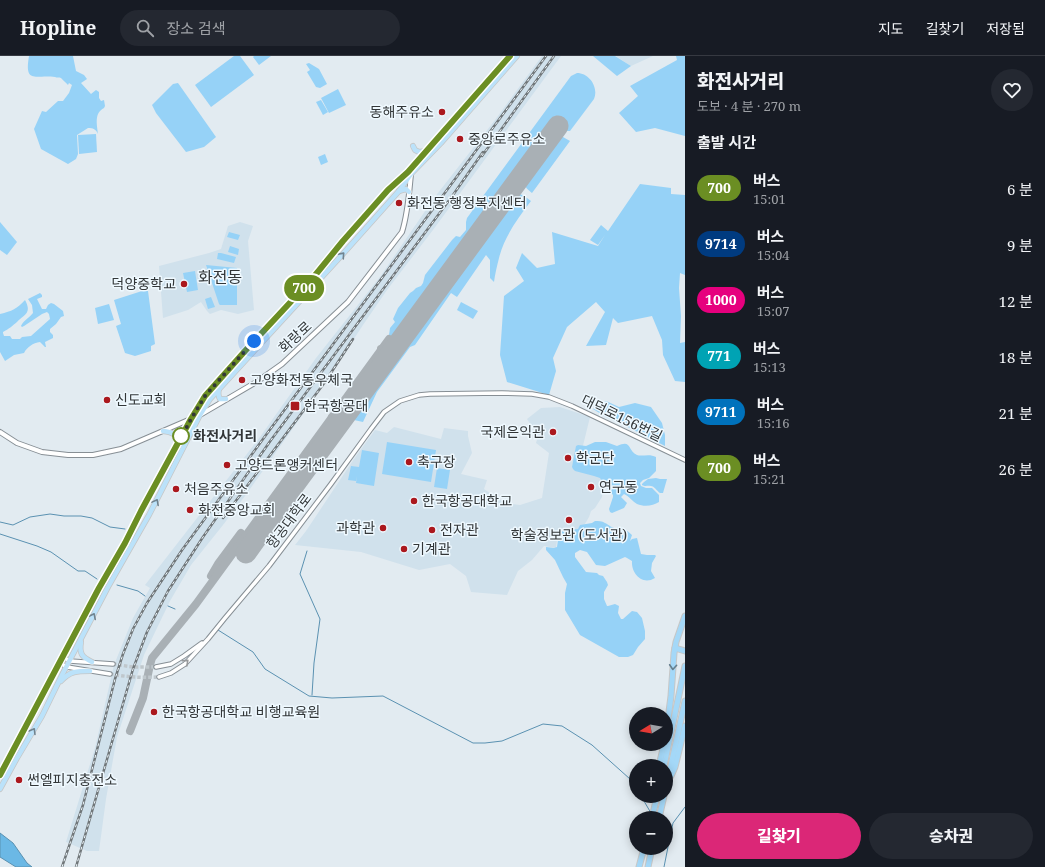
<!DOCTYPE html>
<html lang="ko">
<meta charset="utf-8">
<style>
body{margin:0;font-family:"Noto Serif","Noto Sans KR",serif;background:#242831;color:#f1f3f6;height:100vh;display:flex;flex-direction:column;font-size:15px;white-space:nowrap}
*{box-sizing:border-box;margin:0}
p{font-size:13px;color:#9ea1a6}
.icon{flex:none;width:22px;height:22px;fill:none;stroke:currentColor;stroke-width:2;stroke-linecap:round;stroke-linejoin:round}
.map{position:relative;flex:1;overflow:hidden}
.details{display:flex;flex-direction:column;background:#171b24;width:360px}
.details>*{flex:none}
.badge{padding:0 8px;border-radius:13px;font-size:14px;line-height:26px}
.needle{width:26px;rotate:259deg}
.tools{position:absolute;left:629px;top:651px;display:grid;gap:8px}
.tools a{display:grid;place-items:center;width:44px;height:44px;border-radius:50%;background:#171b24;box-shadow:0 2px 10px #0003;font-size:20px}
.you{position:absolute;width:20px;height:20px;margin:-10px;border:3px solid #fff;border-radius:50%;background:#1a73e8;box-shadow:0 0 0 6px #1a73e833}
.map>.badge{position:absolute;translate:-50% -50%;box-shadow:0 0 0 2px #fff}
h2{padding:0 12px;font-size:15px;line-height:36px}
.round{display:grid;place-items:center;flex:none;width:42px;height:42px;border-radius:21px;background:#242831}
.headline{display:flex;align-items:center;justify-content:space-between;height:68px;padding:0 12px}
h1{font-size:19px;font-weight:800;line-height:30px}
.primary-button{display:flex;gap:8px;margin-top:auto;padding:8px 12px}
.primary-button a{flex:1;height:46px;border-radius:24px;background:#db2777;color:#fff;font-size:16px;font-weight:800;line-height:46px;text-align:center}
.primary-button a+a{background:#242831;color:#f1f3f6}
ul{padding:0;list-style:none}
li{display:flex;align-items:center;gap:12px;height:56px;padding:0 12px}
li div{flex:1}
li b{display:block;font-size:15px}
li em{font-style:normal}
li .badge{min-width:44px;font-weight:700;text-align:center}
header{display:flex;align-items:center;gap:24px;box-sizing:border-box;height:56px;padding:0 20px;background:#171b24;border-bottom:1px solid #363941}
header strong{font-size:19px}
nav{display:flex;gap:22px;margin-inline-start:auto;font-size:14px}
.search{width:280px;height:36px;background:#242831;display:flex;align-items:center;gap:10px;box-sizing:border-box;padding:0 14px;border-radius:22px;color:#9ea1a6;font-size:15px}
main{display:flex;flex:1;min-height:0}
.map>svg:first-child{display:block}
.built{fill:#d0e1ec}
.green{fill:#96d2f7}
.water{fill:#6bb8e5;stroke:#5a91b1}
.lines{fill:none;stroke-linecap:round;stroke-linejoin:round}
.stream{stroke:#5a91b1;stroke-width:1}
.taxiway{stroke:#a9b0b5;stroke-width:8}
.runway{stroke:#a9b0b5;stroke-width:21}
.tertiary-tunnel{stroke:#bfc7cc;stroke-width:3.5;stroke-dasharray:3.5 2;stroke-linecap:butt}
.tertiary-casing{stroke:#878f95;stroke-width:5.5}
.secondary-casing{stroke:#878f95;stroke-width:6}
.primary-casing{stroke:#c6c7c7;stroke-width:6}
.trunk-casing{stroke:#c6c7c7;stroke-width:7}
.tertiary{stroke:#fff;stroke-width:3.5}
.secondary{stroke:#fff;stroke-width:4}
.primary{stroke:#bbe2fa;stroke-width:4.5}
.trunk{stroke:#a4d8f8;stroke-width:5}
.rail-casing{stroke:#707679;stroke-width:2.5}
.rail{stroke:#eff9ff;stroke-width:1;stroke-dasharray:3;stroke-linecap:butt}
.oneway{stroke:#70838f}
.oneway2{stroke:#989a9c}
.oneway3{stroke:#657f8e}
.line-casing{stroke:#fff;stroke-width:9}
.line{stroke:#6b8e23;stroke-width:6}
.walk{stroke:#323638;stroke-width:4;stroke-dasharray:0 7.2}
.poi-dot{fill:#ab181e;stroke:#eff9ff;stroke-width:1.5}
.stop-dot{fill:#fff;stroke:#6b8e23;stroke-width:2}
.labels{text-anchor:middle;stroke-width:3;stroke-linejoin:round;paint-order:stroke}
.poi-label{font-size:14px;fill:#323638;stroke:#eff9ff;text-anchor:start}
.street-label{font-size:14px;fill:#323638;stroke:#eff9ff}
.stop-label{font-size:14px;font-weight:bold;fill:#323638;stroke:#eff9ff;text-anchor:start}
.quarter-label{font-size:16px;fill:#323638;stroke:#eff9ff}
</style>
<header>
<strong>Hopline</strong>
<div class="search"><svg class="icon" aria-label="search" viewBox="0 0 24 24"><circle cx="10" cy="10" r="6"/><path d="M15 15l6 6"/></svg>장소 검색</div>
<nav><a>지도</a><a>길찾기</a><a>저장됨</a></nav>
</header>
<main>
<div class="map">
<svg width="685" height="811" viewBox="0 0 685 811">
<rect width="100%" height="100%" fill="#e2ebf1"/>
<!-- built -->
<g class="built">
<polygon points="542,0 561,0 433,174 387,234 363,269 327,324 245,440 223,469 191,509 170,545 144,599 117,681 106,743 99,795 87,795 66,786 95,692 114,609 133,562 150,532 145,529 260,381 316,302 380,221 434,142 495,64"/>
<polygon points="616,0 653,0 631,10"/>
<polygon points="240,166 253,170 248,185 254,254 238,258 221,254 210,258 207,255 201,246 188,254 163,262 159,210 209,197 221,193 228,170"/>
<polygon points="560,351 590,361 577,414 604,422 602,441 595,452 591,455 589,461 579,478 558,476 556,492 544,490 532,504 518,515 507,539 471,536 466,520 450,508 419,514 361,496 295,489 306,475 354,403 375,374 387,377 394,371 441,383 444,372 468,375 468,380 472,397 461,418 487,424 484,433 505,447 520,449 542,442 549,397 536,387 538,380 527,363 541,352"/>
</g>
<!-- green -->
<g class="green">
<path d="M29,0H73L76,15L84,19L87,23L81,27L91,38L96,34L99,36V42L101,45L104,44L105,50L104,52C94,57 97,68 98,78C96,73 93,72 88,72L77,79L78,98L76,103L68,108L41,93L34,73L42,55L46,56L58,45H63L69,37L72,29L69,27L68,29C66,27 63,24 61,22C59,21 57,22 55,21C36,18 24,29 29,0Z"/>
<polygon points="234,0 240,0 254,19 211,51 195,29"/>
<polygon points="254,0 271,0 259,9 253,1"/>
<polygon points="593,0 615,0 631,10 617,20"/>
<polygon points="676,0 685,0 685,80 655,72 636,76 619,57 638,40 630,30 677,4"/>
<polygon points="309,7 319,13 327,28 320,32 316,31 307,16 310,14 306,8"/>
<path d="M577,17C589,17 599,31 594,43L570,75H566L555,67L392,290L390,287L392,283L389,279L390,272L395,266L393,263L398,252L410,237L413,235L416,232L421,230L423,227L425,219L452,184L456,180L460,181L466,174V166L467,162L571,20Z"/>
<polygon points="178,27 216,81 204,91 186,96 156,57 152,49 173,28"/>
<polygon points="338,33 346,49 329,57 321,42"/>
<polygon points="321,44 328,56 323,59 316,46"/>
<polygon points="96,78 97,96 79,98 78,79"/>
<path d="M558,81H563L570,85L532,137C527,133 523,130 525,123L556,82Z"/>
<polygon points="325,98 328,106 321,109 318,101"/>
<polygon points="640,128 671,132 671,138 685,139 685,219 680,217 679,232 681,260 680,287 685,286 685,326 675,325 663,299 662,284 652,260 618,267 613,262 606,289 586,290 605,256 596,246 567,271 553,302 556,315 549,339 507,326 500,299 504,240 524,225 516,212 522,197 537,212 555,208 552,176 598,190 605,179 598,189 590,184 601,169 608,175"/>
<path d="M518,138L523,139L531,145C518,162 504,181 499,202C497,210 495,218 494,226L490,222V204L486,199L457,241L451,237L415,289L410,291L377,336L363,366L354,364L351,361L513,140Z"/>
<polygon points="0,166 17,186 7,199 0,194"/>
<polygon points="229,176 240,179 238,184 227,181"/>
<polygon points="230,190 239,193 238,199 228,196"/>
<polygon points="218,197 221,197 236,201 234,207 217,203"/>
<polygon points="206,209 237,212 237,249 220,249 219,248"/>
<polygon points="195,215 198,234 187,236 183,217"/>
<polygon points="142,235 148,235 155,288 151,290 151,295 135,300 125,297 116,270 121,268 114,244"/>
<path d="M40,237L42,239V241L37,243L42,253H46L48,249L51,247L54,248L63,255L64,260L61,261L56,268L50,273V276L53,279V282L45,286L46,291H45L40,286C33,287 27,291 24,297L14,299L5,305L0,296V258C12,255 17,253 25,244C32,257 25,258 17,266C12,270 9,273 3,276V277L4,280H10L12,283H20L22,281L31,280L50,263L49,258L47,256L42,258L24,270L22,271L21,270C23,265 29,262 33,257L32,249L28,243Z"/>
<polygon points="211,241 215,251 208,253 205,243"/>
<polygon points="461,246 478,255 473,263 457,254"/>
<polygon points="109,248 114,264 98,268 95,252"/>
<polygon points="606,345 619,351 635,347 651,351 662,367 665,379 665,390 624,369 606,361 593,353"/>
<polygon points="387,386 436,394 431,426 382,418"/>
<path d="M595,386H606L617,390C632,383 627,394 637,399C642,401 649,397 656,401V415L649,422L643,424L640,427L641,430L646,432H652L659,439V446C653,450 644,451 637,448C632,445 629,440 624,438L621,441L627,447L624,452L612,457L610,456L609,453L613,441V439L605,430L600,422L594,420L575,415L573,413L572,411L576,390L578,389L586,390Z"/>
<polygon points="362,394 379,397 374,430 356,427 357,420 356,425 348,424 351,410 359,411"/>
<polygon points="437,412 450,414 447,433 434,431"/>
<path d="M656,422L660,423H667L663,437H660C657,435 654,430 651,430C647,429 646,431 642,429V428L644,426L648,423Z"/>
<path d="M595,465C598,465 602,465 605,467C611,470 613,474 620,471L625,473L632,479L630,485L632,483L637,482L641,498L647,499H655L656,500L652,507L651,515L655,522C642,530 631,517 632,505L627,502L625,501L605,510L596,509L587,496L580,494L575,497V501L586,516L597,517L599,519L603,520L607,526L608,529L604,536V543L607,550H608L615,548L619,550L618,557L621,563H623L632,555L637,556L642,562L645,575V583L638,591L633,599L628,601H619L580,579L565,554V537L567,528L563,521L555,504L546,494V491L554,492L557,491L559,477L561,475L578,473L580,469L592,467Z"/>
</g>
<!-- water -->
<polygon class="water" points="0,777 13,787 27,807 32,811 16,811 0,801"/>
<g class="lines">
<!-- stream -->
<g class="stream">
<polyline points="0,466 13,469 30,461 50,458 64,460 81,460 92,462 110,471 125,473"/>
<polyline points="0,478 37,490 51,496 78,515 85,515 97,523"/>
<polyline points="307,495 300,518 320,563 314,607 312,639"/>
<polyline points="117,529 138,535 145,540"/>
<polyline points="168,550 175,553"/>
<polyline points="218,574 253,596 265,613 309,640 332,642 383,640 473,687 485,687 502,685 543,668 562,670 592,689 630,723 636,732"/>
<polyline points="641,740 651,757"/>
<polyline points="669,786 673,767 685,751"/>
<polyline points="664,811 669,786 666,780"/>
</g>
<!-- taxiway -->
<g class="taxiway">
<polyline points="381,293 386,292 392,294 395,292"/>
<polyline points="332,361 340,367"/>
<polyline points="211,520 218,508 241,477"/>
<polyline points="130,675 143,642 150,609 152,602 196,548 389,283"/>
</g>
<!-- runway -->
<polyline class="runway" points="246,497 295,428 558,70"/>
<!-- tertiary-tunnel -->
<g class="tertiary-tunnel">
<polyline points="113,608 133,611 156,611"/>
<path d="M110,618C127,621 142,622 159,621"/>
</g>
<defs>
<g id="tertiary">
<polyline points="63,601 70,605 113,608"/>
<polyline points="60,607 67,611 110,618"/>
<polyline points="156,611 171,608 184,600 202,587"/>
<polyline points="159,621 171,617 185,608 208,583 225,562 269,510 331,428 371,373 384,356 400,345 419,339 430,338 502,337 532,338 549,341 572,350 685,404"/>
</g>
<path id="secondary" d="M0,376L17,387L42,396L68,399H93L121,393L200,359L258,325L282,308L348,246L402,176C408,157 409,138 411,118"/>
<g id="primary">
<polyline points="413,90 415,94 419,96 426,95"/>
<polyline points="399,135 406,133 409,136"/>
<path d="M219,333C218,337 218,340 220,343H226"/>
<path d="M163,375C171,376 178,378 177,387"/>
<path d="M81,586C79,598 82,601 92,606"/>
<path d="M61,625C70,615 77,615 90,615"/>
<polyline points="0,719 99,532 125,487 141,455 191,363 205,340 245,295 312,223 343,185 388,134 408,116 510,0"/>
<polyline points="0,733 17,702 42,660 62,619 108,531 149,459 200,359 210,343 342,199 399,135 411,118 441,87 517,0"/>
</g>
<g id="trunk">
<polyline points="675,592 685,595"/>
<polyline points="666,679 671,640 674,597 676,586 685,560"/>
<polyline points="659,710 664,688"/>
<polyline points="664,710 685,610"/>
<polyline points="671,720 675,711 685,670"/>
<polyline points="666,732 685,645"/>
<polyline points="652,762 657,740"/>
<polyline points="659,762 664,740"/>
<polyline points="639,811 644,792"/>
<polyline points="648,811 652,792"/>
</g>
</defs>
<!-- tertiary casing -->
<use href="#tertiary" class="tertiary-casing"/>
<!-- secondary casing -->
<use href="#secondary" class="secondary-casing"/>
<!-- primary casing -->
<use href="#primary" class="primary-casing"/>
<!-- trunk casing -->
<use href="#trunk" class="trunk-casing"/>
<!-- tertiary -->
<use href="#tertiary" class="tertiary"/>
<!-- secondary -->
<use href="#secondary" class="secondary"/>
<!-- primary -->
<use href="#primary" class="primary"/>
<!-- trunk -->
<use href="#trunk" class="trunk"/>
<defs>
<g id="rail">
<polyline points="482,100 554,0"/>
<polyline points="223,462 325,326 353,283"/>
<polyline points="62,811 83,749 115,623 123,598 133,573 147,547 182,494 263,383 546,0"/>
<polyline points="76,811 133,613 147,576 168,535 203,481 271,384 453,139 483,96"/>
</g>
</defs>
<!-- rail casing -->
<use href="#rail" class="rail-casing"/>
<!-- rail -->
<use href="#rail" class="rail"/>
</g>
<!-- one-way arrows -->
<defs><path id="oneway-chevron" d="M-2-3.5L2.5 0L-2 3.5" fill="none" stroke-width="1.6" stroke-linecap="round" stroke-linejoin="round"/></defs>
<g class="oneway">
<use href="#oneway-chevron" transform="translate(342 199) rotate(-48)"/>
<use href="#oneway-chevron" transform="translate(156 446) rotate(-62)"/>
<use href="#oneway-chevron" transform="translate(93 560) rotate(-63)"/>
<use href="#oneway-chevron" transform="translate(33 675) rotate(-59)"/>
</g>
<use class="oneway2" href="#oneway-chevron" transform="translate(186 606) rotate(-42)"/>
<use class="oneway3" href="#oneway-chevron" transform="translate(673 611) rotate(94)"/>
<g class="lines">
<defs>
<polyline id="line" points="0,719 99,532 125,487 141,455 191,363 205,340 245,295 312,223 343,185 388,134 408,116 510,0"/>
</defs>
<!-- line casing -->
<use href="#line" class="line-casing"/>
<!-- line -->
<use href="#line" class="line"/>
<!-- walk -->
<polyline class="walk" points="181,380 181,382 191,363 205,340 254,285"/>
</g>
<!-- markers -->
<g class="poi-dot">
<circle cx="442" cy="56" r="4"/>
<circle cx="460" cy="83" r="4"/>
<circle cx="399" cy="147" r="4"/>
<circle cx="184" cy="228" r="4"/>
<circle cx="242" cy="324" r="4"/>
<circle cx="107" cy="344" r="4"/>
<rect x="290" y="345" width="10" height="10" rx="2"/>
<circle cx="553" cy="376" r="4"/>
<circle cx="568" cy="402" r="4"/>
<circle cx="409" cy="406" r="4"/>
<circle cx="227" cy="409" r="4"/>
<circle cx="591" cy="431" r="4"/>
<circle cx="176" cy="433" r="4"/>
<circle cx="414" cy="445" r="4"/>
<circle cx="190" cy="454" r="4"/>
<circle cx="569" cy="464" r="4"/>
<circle cx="383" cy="472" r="4"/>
<circle cx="432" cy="474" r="4"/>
<circle cx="404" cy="493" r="4"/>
<circle cx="154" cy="656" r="4"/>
<circle cx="19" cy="724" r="4"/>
</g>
<circle class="stop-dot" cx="181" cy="380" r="8"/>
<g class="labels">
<!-- poi labels -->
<g class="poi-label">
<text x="434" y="61" text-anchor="end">동해주유소</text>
<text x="468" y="88">중앙로주유소</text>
<text x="407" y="152">화전동 행정복지센터</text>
<text x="176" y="233" text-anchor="end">덕양중학교</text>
<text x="250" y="329">고양화전동우체국</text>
<text x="115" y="349">신도교회</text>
<text x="304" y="355">한국항공대</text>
<text x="545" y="381" text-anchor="end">국제은익관</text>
<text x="576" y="407">학군단</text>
<text x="417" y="411">축구장</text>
<text x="235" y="414">고양드론앵커센터</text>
<text x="599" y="436">연구동</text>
<text x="184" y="438">처음주유소</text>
<text x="422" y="450">한국항공대학교</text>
<text x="198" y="459">화전중앙교회</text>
<text x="375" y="477" text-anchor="end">과학관</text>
<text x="440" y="479">전자관</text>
<text x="569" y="484" text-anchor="middle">학술정보관 (도서관)</text>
<text x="412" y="498">기계관</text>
<text x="162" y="661">한국항공대학교 비행교육원</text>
<text x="27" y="729">썬엘피지충전소</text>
</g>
<!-- street labels -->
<g class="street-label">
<text transform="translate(295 281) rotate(-43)" y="5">화랑로</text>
<text transform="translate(622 362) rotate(26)" y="5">대덕로156번길</text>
<text transform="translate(289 465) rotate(-53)" y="5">항공대학로</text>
</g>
<!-- stop labels -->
<g class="stop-label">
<text x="193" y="385">화전사거리</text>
</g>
<!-- quarter labels -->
<g class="quarter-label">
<text x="220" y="227">화전동</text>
</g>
</g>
</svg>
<div class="tools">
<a><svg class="needle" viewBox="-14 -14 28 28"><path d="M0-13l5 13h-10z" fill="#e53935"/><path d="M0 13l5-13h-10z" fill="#9ea1a6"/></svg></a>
<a>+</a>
<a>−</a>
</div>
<div class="you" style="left:254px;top:285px"></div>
<b class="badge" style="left:304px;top:232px;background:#6b8e23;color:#fff">700</b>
</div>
<section class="details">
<div class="headline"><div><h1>화전사거리</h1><p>도보 · 4 분 · 270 m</p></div><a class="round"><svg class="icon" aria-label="heart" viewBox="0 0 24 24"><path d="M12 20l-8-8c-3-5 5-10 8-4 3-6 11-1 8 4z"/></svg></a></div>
<h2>출발 시간</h2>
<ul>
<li><span class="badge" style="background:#6b8e23;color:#fff">700</span><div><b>버스</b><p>15:01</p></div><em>6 분</em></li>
<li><span class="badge" style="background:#003b80;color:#fff">9714</span><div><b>버스</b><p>15:04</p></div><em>9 분</em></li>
<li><span class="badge" style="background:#e6007e;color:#fff">1000</span><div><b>버스</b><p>15:07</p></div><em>12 분</em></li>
<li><span class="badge" style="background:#00a3b4;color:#fff">771</span><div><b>버스</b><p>15:13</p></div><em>18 분</em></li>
<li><span class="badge" style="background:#0072bc;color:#fff">9711</span><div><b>버스</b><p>15:16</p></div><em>21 분</em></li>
<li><span class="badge" style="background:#6b8e23;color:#fff">700</span><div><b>버스</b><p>15:21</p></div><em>26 분</em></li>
</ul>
<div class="primary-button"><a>길찾기</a><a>승차권</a></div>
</section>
</main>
